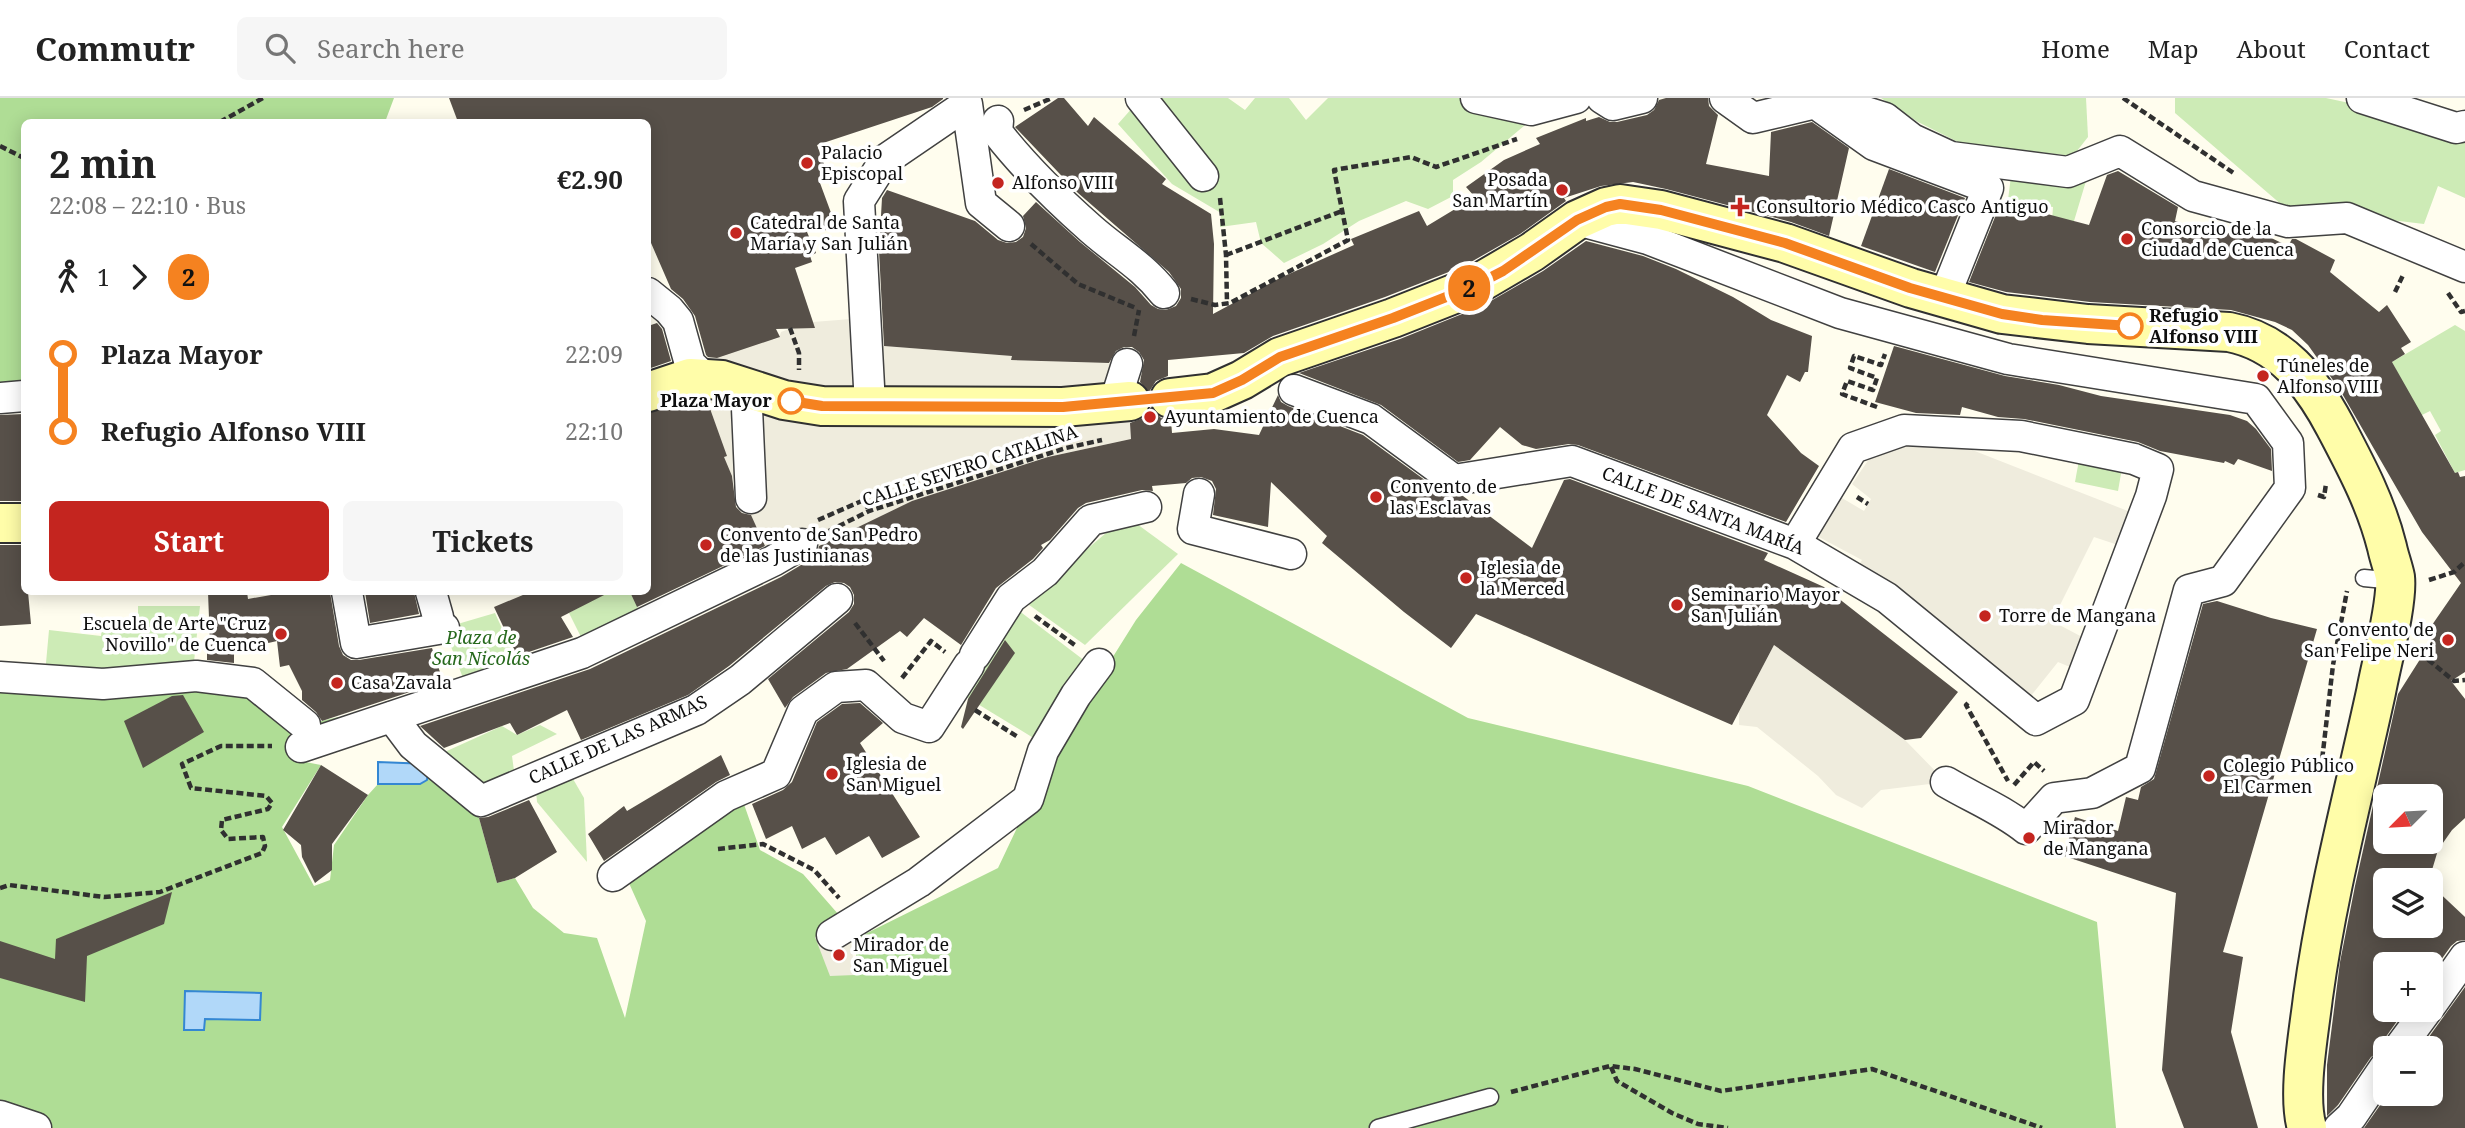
<!DOCTYPE html>
<meta charset="utf-8">
<style>
body{margin:0;font-family:"Noto Serif",serif;background:#f6f6f6;color:#222;height:100vh;display:flex;flex-direction:column;font-size:26px;white-space:nowrap}
*{box-sizing:border-box;margin:0}
p{font-size:23px;color:#767676}
.icon{flex:none;width:38px;height:38px;fill:none;stroke:currentColor;stroke-width:2;stroke-linecap:round;stroke-linejoin:round}
.map{position:relative;flex:1;overflow:hidden}
.drawer{position:absolute;left:21px;top:21px;width:630px;height:476px;display:flex;flex-direction:column;background:#fff;border-radius:10px;box-shadow:0 4px 18px #0003}
.drawer>*{flex:none}
.badge{padding:0 14px;border-radius:23px;font-size:24px;line-height:46px}
.needle{width:46px;rotate:246deg}
.controls{position:absolute;left:2373px;top:686px;display:grid;gap:14px}
.controls a{display:grid;place-items:center;width:70px;height:70px;border-radius:10px;background:#fff;box-shadow:0 4px 18px #0003;font-size:35px}
.map>.badge{position:absolute;translate:-50% -50%;box-shadow:0 0 0 4px #fff}
.legs{display:flex;align-items:center;gap:10px;height:77px;padding:0 28px;font-size:23px}
.legs p{margin-inline-start:auto}
.summary{display:flex;align-items:center;justify-content:space-between;height:119px;padding:0 28px}
h1{font-size:38px;font-weight:700;line-height:52px}
.action{display:flex;gap:14px;margin-top:auto;padding:14px 28px}
.action a{flex:1;height:80px;border-radius:10px;background:#c4251f;color:#fff;font-size:28px;font-weight:700;line-height:80px;text-align:center}
.action a+a{background:#f6f6f6;color:#222}
ul{padding:0 28px;list-style:none}
li{display:flex;align-items:center;gap:24px;height:77px;font-size:26px}
li i{display:grid;place-items:center;width:10px;height:100%;margin:0 9px;background:currentColor}
li i::after{content:'';width:18px;height:18px;margin:-9px;border:5px solid;border-radius:50%;background:#fff}
li p{margin-inline-start:auto}
li:first-child i{background:linear-gradient(#0000 50%,currentColor 0)}
li:last-child i{background:linear-gradient(currentColor 50%,#0000 0)}
header{display:flex;align-items:center;gap:42px;box-sizing:border-box;height:98px;padding:0 35px;background:#fff;border-bottom:2px solid #e0e0e0}
header strong{font-size:33px}
nav{display:flex;gap:38px;margin-inline-start:auto;font-size:24px}
.search{width:490px;height:63px;background:#f6f6f6;display:flex;align-items:center;gap:18px;box-sizing:border-box;padding:0 24px;border-radius:10px;color:#767676;font-size:26px}
.map>svg:first-child{display:block}
.green{fill:#cdebb6}
.forest{fill:#afdd95}
.plaza{fill:#efecdd}
.water{fill:#b1d8f9;stroke:#3487d3;stroke-width:2}
.building{fill:#575049;fill-rule:evenodd}
.lines{fill:none;stroke-linecap:round;stroke-linejoin:round}
.lane-casing{stroke:#414141;stroke-width:19}
.street-casing{stroke:#414141;stroke-width:33}
.secondary-casing{stroke:#303030;stroke-width:42}
.path{stroke:#303030;stroke-width:4.5;stroke-dasharray:7 3.5;stroke-linecap:butt}
.lane{stroke:#fff;stroke-width:16}
.street{stroke:#fff;stroke-width:30}
.secondary{stroke:#fffda9;stroke-width:38}
.line-1-casing{stroke:#fff;stroke-width:16}
.line-1{stroke:#f58220;stroke-width:10}
.poi-dot{fill:#c4251f;stroke:#fff;stroke-width:2.5}
.stop-1-dot{fill:#fff;stroke:#f58220;stroke-width:3.5}
.labels{text-anchor:middle;stroke-width:7;stroke-linejoin:round;paint-order:stroke}
.poi-label{font-size:18px;fill:#0e0e0e;stroke:#fff;text-anchor:start}
.stop-label{font-size:18px;font-weight:bold;fill:#0e0e0e;stroke:#fff;text-anchor:start}
.street-label{font-size:18px;fill:#0e0e0e;stroke:#fff}
.park-label{font-size:18px;font-style:italic;fill:#25681b;stroke:#fff}
</style>
<header>
<strong>Commutr</strong>
<div class="search"><svg class="icon" aria-label="search" viewBox="0 0 24 24"><circle cx="10" cy="10" r="6"/><path d="M15 15l6 6"/></svg>Search here</div>
<nav><a>Home</a><a>Map</a><a>About</a><a>Contact</a></nav>
</header>
<div class="map">
<svg width="2465" height="1030" viewBox="0 0 2465 1030">
<rect width="100%" height="100%" fill="#fffdee"/>
<!-- green -->
<g class="green">
<polygon points="1141,0 1228,0 1245,12 1255,0 1289,0 1306,22 1328,0 1473,0 1531,22 1481,64 1453,82 1453,98 1428,111 1406,103 1359,123 1323,146 1284,165 1261,145 1256,124 1220,129 1221,115 1172,86 1118,26"/>
<polygon points="1881,0 2086,0 2088,39 2073,58 1960,45 1918,24"/>
<polygon points="2175,0 2326,0 2368,9 2465,40 2465,100 2438,88 2424,126 2325,114 2289,113 2175,15"/>
<polygon points="2089,73 2065,153 2050,152 2053,109 2008,102 2011,78"/>
<polygon points="2455,227 2465,233 2465,372 2455,375 2435,337 2441,333 2430,313 2420,318 2392,264"/>
<polygon points="2079,362 2122,370 2118,393 2075,384"/>
<polygon points="1126,418 1178,456 1085,547 1025,504"/>
<polygon points="571,494 630,494 640,514 582,541 569,515 580,509"/>
<polygon points="138,508 200,508 192,582 45,576 49,532 101,538 102,529 138,533"/>
<polygon points="1018,512 1085,563 1040,644 958,594"/>
<polygon points="495,515 520,570 466,588 444,530"/>
<polygon points="540,627 557,636 512,658 515,680 489,690 438,657 502,628 517,637"/>
<polygon points="569,674 584,700 587,764 537,704 536,692"/>
</g>
<!-- forest -->
<g class="forest">
<polygon points="0,0 394,0 385,24 24,24 24,290 0,293"/>
<path d="M1181,465L1468,620L1748,688L2097,824L2116,1030H0V592H245L305,627L338,619V629L295,662L321,667L282,729L314,788L330,782L334,747L368,697L378,686C405,686 419,693 436,669L474,702L497,785L515,780L533,810L564,835L597,840L625,920L646,823L624,774L739,692L760,752L803,776L846,825L815,839L855,876L857,840L998,770L1052,656L1136,522Z"/>
</g>
<!-- plaza -->
<g class="plaza">
<polygon points="864,220 879,227 883,248 1012,258 1012,262 1129,266 1131,341 1048,359 909,405 783,465 770,458 723,359 726,357 708,305 690,294 707,258 730,250 734,254 771,239 773,242 779,240 781,234 799,227 808,230 813,224"/>
<polygon points="1915,341 1962,348 2133,415 2118,447 2094,439 2052,523 2084,540 2070,569 2058,564 2026,604 1857,470 1862,462 1817,438 1842,400 1864,413 1871,401 1852,386 1878,348"/>
<polygon points="1774,547 1905,642 1946,684 1881,692 1862,710 1836,697 1818,678 1757,629 1739,627 1739,614"/>
<polygon points="850,835 855,877 830,878 815,839"/>
</g>
<!-- water -->
<g class="water">
<polygon points="378,664 429,666 427,682 420,686 378,686"/>
<polygon points="185,893 261,895 260,922 205,921 204,932 184,932"/>
</g>
<!-- building -->
<g class="building">
<polygon points="449,0 943,0 943,1 932,9 817,47 830,82 820,85 837,131 807,134 816,155 810,158 812,164 795,170 815,230 776,231 780,239 717,260 708,259 706,257 695,218 683,201 671,191 648,138 648,24 458,24"/>
<polygon points="1058,0 1064,0 1088,28 1094,19 1166,81 1162,86 1211,116 1214,146 1213,216 1280,180 1354,147 1351,141 1419,113 1427,128 1475,99 1466,89 1504,62 1540,46 1536,40 1586,20 1586,23 1599,19 1610,24 1617,24 1647,17 1654,12 1659,2 1666,0 1708,0 1709,8 1718,17 1706,66 1769,78 1771,34 1812,24 1849,50 1829,138 1791,124 1666,91 1633,84 1601,88 1564,100 1566,103 1520,136 1464,168 1385,199 1273,238 1244,255 1168,262 1168,278 1156,283 1149,294 1140,284 1144,262 1139,254 1132,249 1124,249 1116,253 1109,265 1011,262 1012,258 884,248 879,153 882,100 887,92 975,123 998,142 1007,145 1016,144 1023,139 1026,130 1023,118 1036,104 1080,144 1135,189 1151,207 1158,211 1166,212 1176,208 1181,200 1181,191 1169,174 1078,95 1015,29"/>
<polygon points="1889,71 1965,100 1935,174 1861,148"/>
<path d="M2118,73L2178,109L2175,123L2212,134L2265,137L2288,148L2292,141H2296L2335,162L2330,174L2379,214L2387,207L2411,244L2401,250L2405,256L2392,264L2455,375L2458,374L2460,379L2465,378V574L2451,583L2465,601V720L2452,732L2438,752L2429,782H2385V828H2431V787L2465,819V842L2457,843L2451,848L2438,866H2385V912H2405L2385,940L2382,952L2371,959L2338,1007L2327,1018V967L2340,864L2355,788L2398,596L2431,544L2432,527L2461,485L2422,434L2340,292L2308,247L2292,232L2275,224L2231,212L2090,204L2006,194L1969,184L2001,104L2089,127L2107,77ZM2385,698H2431V744H2385Z"/>
<polygon points="1586,143 1643,158 1676,171 1733,199 1771,222 1812,238 1808,274 1805,274 1800,284 1787,277 1767,317 1801,355 1819,368 1786,424 1578,347 1569,346 1536,351 1522,347 1500,329 1470,362 1458,364 1381,307 1299,275 1400,241 1482,208 1543,173"/>
<polygon points="657,225 662,231 671,263 648,271 648,228"/>
<polygon points="1894,248 2005,278 2059,287 2101,298 2230,317 2247,323 2256,331 2271,351 2272,373 2238,361 2234,367 2225,363 2224,365 2160,353 2138,344 2024,321 1998,319 1962,309 1960,317 1916,315 1875,304"/>
<polygon points="1278,297 1281,304 1288,308 1363,337 1444,396 1450,399 1463,398 1532,450 1564,382 1570,381 1768,455 1764,462 1824,489 1958,594 1921,640 1905,642 1774,547 1732,627 1476,516 1451,550 1404,514 1322,445 1327,438 1271,384 1268,429 1213,417 1216,391 1212,383 1201,379 1192,380 1186,385 1152,388 1153,393 1142,392 1086,405 1078,410 1050,442 1041,447 1043,450 1033,461 996,490 961,547 924,520 907,539 900,533 847,571 826,575 793,599 785,610 768,581 849,514 854,506 854,497 850,489 844,485 835,484 826,488 729,568 688,597 581,642 567,612 517,637 510,625 444,650 420,628 590,571 781,479 811,461 817,455 819,448 912,403 1048,359 1131,341 1130,325 1143,320 1151,309 1161,320 1171,322 1172,335 1214,331 1259,337"/>
<polygon points="693,302 708,305 727,358 724,359 732,378 736,409 742,415 751,417 765,448 637,509 630,494 648,494 648,315"/>
<polygon points="24,316 24,403 0,403 0,317"/>
<polygon points="0,447 24,447 24,494 28,494 31,526 0,528"/>
<polygon points="208,494 247,494 248,501 288,494 330,494 339,548 343,557 351,562 359,562 432,550 443,583 322,623 316,614 302,602 302,593 289,567 280,569 277,543 234,553 234,565 207,562 207,548 210,547"/>
<polygon points="365,494 414,494 419,516 370,525"/>
<polygon points="530,494 610,494 561,519 573,539 517,558 494,509"/>
<polygon points="2217,503 2271,520 2317,531 2223,854 2243,859 2231,934 2258,1030 2184,1030 2162,972 2176,795 2064,758 2075,719 2118,733 2126,699 2138,702 2141,689 2154,681 2203,506"/>
<polygon points="1005,542 1015,555 963,631 961,629 968,601"/>
<polygon points="183,597 204,634 143,670 124,623 172,598"/>
<polygon points="860,605 883,625 860,645 920,739 882,760 869,738 836,757 825,739 802,751 792,728 766,741 752,706 783,692 792,684 817,624 842,606"/>
<polygon points="721,657 730,677 716,684 604,763 588,736 624,708 627,713"/>
<polygon points="321,667 368,697 332,746 332,772 315,785 302,759 301,747 283,732"/>
<polygon points="529,702 557,754 515,780 497,785 479,720 488,719"/>
<polygon points="172,794 164,826 87,858 85,904 0,880 0,843 55,861 56,841"/>
<polygon points="2465,889 2465,1030 2364,1030 2388,996 2431,996 2431,950 2421,950"/>
</g>
<g class="lines">
<defs>
<g id="lane">
<polyline points="2364,480 2395,483"/>
<polyline points="1378,1030 1490,999"/>
</g>
<g id="street">
<polyline points="1141,0 1203,78"/>
<polyline points="1476,0 1531,12 1576,0"/>
<polyline points="1602,0 1613,7 1642,0"/>
<polyline points="1725,0 1753,20 1816,5 1843,7 1885,20 1912,41 1951,59 2068,74 2120,53 2193,98 2288,124 2347,120 2465,169"/>
<polyline points="2362,0 2456,30 2465,28"/>
<polyline points="1822,10 1874,47 1988,90 1944,200"/>
<path d="M998,23L997,34C1025,70 1057,101 1091,131C1117,154 1142,167 1164,195"/>
<path d="M1577,122L1648,141L1840,215L2008,261L2256,301L2288,345L2290,390L2223,483L2189,492L2140,670L2092,695L2054,700L2026,731C2003,712 1973,700 1946,684"/>
<polyline points="648,195 669,212 678,223 690,266 706,281"/>
<polyline points="746,288 751,400"/>
<polyline points="1294,292 1371,321 1454,382 1572,363 1795,446 1887,500 2036,622 2074,602 2151,398 2158,371 2134,361 2021,338 1904,332 1853,350 1795,446"/>
<polyline points="0,300 24,298"/>
<polyline points="1115,304 1127,266"/>
<polyline points="870,307 859,103 885,62 967,6 981,105 1009,128"/>
<polyline points="1199,396 1193,431 1291,456"/>
<polyline points="347,494 356,545 444,530"/>
<polyline points="431,494 438,519"/>
<polyline points="975,557 1011,500 1045,474 1091,422 1146,409"/>
<polyline points="0,579 103,586 196,578 253,585 305,627"/>
<polyline points="392,619 413,647 481,703 696,612 740,582 837,501"/>
<polyline points="301,649 582,555 773,463 802,446"/>
<polyline points="613,778 726,698 776,676 803,613 836,589 866,587 903,620 929,629 969,567"/>
<polyline points="832,837 919,784 1028,701 1043,653 1076,597 1099,566"/>
<polyline points="2431,907 2465,859"/>
<polyline points="2399,950 2427,912"/>
<polyline points="0,1018 36,1030"/>
<polyline points="2339,1030 2351,1019 2385,969"/>
</g>
<g id="secondary">
<polyline points="648,294 690,280 722,282 784,302 822,308 1063,309 1130,303"/>
<path d="M1170,300L1213,295L1242,282L1280,259L1393,220L1474,188L1532,154L1577,122L1606,109L1620,106L1661,112L1785,145L1911,190L2002,216L2088,226L2229,234C2281,244 2311,283 2335,328C2356,368 2376,405 2387,449C2389,459 2393,469 2395,479C2398,505 2381,566 2376,594C2354,695 2327,796 2313,899C2309,934 2297,997 2307,1030"/>
<polyline points="0,425 24,425"/>
</g>
</defs>
<!-- lane casing -->
<use href="#lane" class="lane-casing"/>
<!-- street casing -->
<use href="#street" class="street-casing"/>
<!-- secondary casing -->
<use href="#secondary" class="secondary-casing"/>
<!-- path -->
<g class="path">
<polyline points="2123,0 2235,76"/>
<polyline points="1024,12 1052,0"/>
<polyline points="220,24 263,0"/>
<polyline points="0,48 24,60"/>
<polyline points="1220,100 1226,157 1227,205"/>
<polyline points="1031,146 1078,186 1136,210"/>
<polyline points="1226,157 1342,113"/>
<polyline points="2395,194 2404,175"/>
<polyline points="2448,195 2461,214 2465,213"/>
<polyline points="1191,201 1215,207 1230,205 1348,142 1334,72 1411,59 1436,69 1517,41"/>
<polyline points="790,230 799,255 799,272"/>
<polyline points="1134,238 1139,212"/>
<polyline points="1877,309 1842,296 1847,283 1873,292 1877,280 1850,270 1854,258 1881,267 1885,256"/>
<polyline points="2318,397 2324,399 2326,386"/>
<polyline points="1857,399 1868,406"/>
<polyline points="818,422 864,402 869,413"/>
<polyline points="829,433 869,413 1066,350 1102,342"/>
<polyline points="2429,482 2454,474 2465,464"/>
<polyline points="1035,518 1076,548"/>
<polyline points="855,525 884,563"/>
<polyline points="2420,555 2454,583 2465,582"/>
<polyline points="902,580 931,543 945,554"/>
<polyline points="1968,605 1966,607 2008,683"/>
<polyline points="975,612 1018,639"/>
<polyline points="2321,671 2333,567 2347,493"/>
<polyline points="2014,687 2034,664 2044,673"/>
<polyline points="718,751 763,746 814,772 839,800"/>
<polyline points="0,790 9,787 104,799 160,794 262,755 265,748 263,739 228,741 221,732 222,722 268,711 272,705 266,698 191,690 182,666 221,648 272,648"/>
<polyline points="1611,969 1617,983 1672,1015 1698,1026 1728,1030"/>
<polyline points="1511,994 1610,968 1635,971 1721,993 1872,971 2042,1030"/>
</g>
<!-- lane -->
<use href="#lane" class="lane"/>
<!-- street -->
<use href="#street" class="street"/>
<!-- secondary -->
<use href="#secondary" class="secondary"/>
</g>
<g class="lines">
<defs>
<polyline id="line-1" points="791,303 822,308 1063,309 1213,295 1242,282 1280,259 1393,220 1474,188 1503,173 1577,122 1606,109 1620,106 1661,112 1785,145 1910,190 2002,216 2042,222 2130,228"/>
</defs>
<!-- line-1 casing -->
<use href="#line-1" class="line-1-casing"/>
<!-- line-1 -->
<use href="#line-1" class="line-1"/>
</g>
<!-- markers -->
<g class="poi-dot">
<circle cx="807" cy="65" r="7"/>
<circle cx="998" cy="85" r="7"/>
<circle cx="1562" cy="92" r="7"/>
<path d="M1736.5 98.5h7v7h7v7h-7v7h-7v-7h-7v-7h7z"/>
<circle cx="736" cy="135" r="7"/>
<circle cx="2127" cy="141" r="7"/>
<circle cx="2263" cy="278" r="7"/>
<circle cx="1150" cy="319" r="7"/>
<circle cx="1376" cy="399" r="7"/>
<circle cx="706" cy="447" r="7"/>
<circle cx="1466" cy="480" r="7"/>
<circle cx="1677" cy="507" r="7"/>
<circle cx="1985" cy="518" r="7"/>
<circle cx="281" cy="536" r="7"/>
<circle cx="2448" cy="542" r="7"/>
<circle cx="337" cy="585" r="7"/>
<circle cx="832" cy="676" r="7"/>
<circle cx="2209" cy="678" r="7"/>
<circle cx="2029" cy="740" r="7"/>
<circle cx="839" cy="857" r="7"/>
</g>
<g class="stop-1-dot">
<circle cx="2130" cy="228" r="12"/>
<circle cx="791" cy="303" r="12"/>
</g>
<g class="labels">
<!-- poi labels -->
<g class="poi-label">
<text x="821" y="61">Palacio<tspan x="821" dy="21">Episcopal</tspan></text>
<text x="1548" y="88" text-anchor="end">Posada<tspan x="1548" dy="21">San Martín</tspan></text>
<text x="1012" y="91">Alfonso VIII</text>
<text x="1756" y="115">Consultorio Médico Casco Antiguo</text>
<text x="750" y="131">Catedral de Santa<tspan x="750" dy="21">María y San Julián</tspan></text>
<text x="2141" y="137">Consorcio de la<tspan x="2141" dy="21">Ciudad de Cuenca</tspan></text>
<text x="2277" y="274">Túneles de<tspan x="2277" dy="21">Alfonso VIII</tspan></text>
<text x="1164" y="325">Ayuntamiento de Cuenca</text>
<text x="1390" y="395">Convento de<tspan x="1390" dy="21">las Esclavas</tspan></text>
<text x="720" y="443">Convento de San Pedro<tspan x="720" dy="21">de las Justinianas</tspan></text>
<text x="1480" y="476">Iglesia de<tspan x="1480" dy="21">la Merced</tspan></text>
<text x="1691" y="503">Seminario Mayor<tspan x="1691" dy="21">San Julián</tspan></text>
<text x="1999" y="524">Torre de Mangana</text>
<text x="267" y="532" text-anchor="end">Escuela de Arte "Cruz<tspan x="267" dy="21">Novillo" de Cuenca</tspan></text>
<text x="2434" y="538" text-anchor="end">Convento de<tspan x="2434" dy="21">San Felipe Neri</tspan></text>
<text x="351" y="591">Casa Zavala</text>
<text x="846" y="672">Iglesia de<tspan x="846" dy="21">San Miguel</tspan></text>
<text x="2223" y="674">Colegio Público<tspan x="2223" dy="21">El Carmen</tspan></text>
<text x="2043" y="736">Mirador<tspan x="2043" dy="21">de Mangana</tspan></text>
<text x="853" y="853">Mirador de<tspan x="853" dy="21">San Miguel</tspan></text>
</g>
<!-- stop labels -->
<g class="stop-label">
<text x="2149" y="224">Refugio<tspan x="2149" dy="21">Alfonso VIII</tspan></text>
<text x="772" y="309" text-anchor="end">Plaza Mayor</text>
</g>
<!-- street labels -->
<g class="street-label">
<text transform="translate(970 368) rotate(-18)" y="6">CALLE SEVERO CATALINA</text>
<text transform="translate(1703 413) rotate(21)" y="6">CALLE DE SANTA MARÍA</text>
<text transform="translate(618 642) rotate(-24)" y="6">CALLE DE LAS ARMAS</text>
</g>
<!-- park labels -->
<g class="park-label">
<text x="481" y="546">Plaza de<tspan x="481" dy="21">San Nicolás</tspan></text>
</g>
</g>
</svg>
<div class="controls">
<a><svg class="needle" viewBox="-14 -14 28 28"><path d="M0-13l5 13h-10z" fill="#e53935"/><path d="M0 13l5-13h-10z" fill="#767676"/></svg></a>
<a><svg class="icon" aria-label="layers" viewBox="0 0 24 24"><path d="M12 4l9 5-9 5-9-5zM3 14l9 5 9-5"/></svg></a>
<a>+</a>
<a>−</a>
</div>
<b class="badge" style="left:1469px;top:190px;background:#f58220;color:#111">2</b>
<section class="drawer">
<div class="summary"><div><h1>2 min</h1><p>22:08 – 22:10 · Bus</p></div><b>€2.90</b></div>
<div class="legs"><svg class="icon" aria-label="walk" viewBox="0 0 24 24"><circle cx="13" cy="4" r="2"/><path d="M13 8l-2 6 4 7M11 14l-3 7M7 12l3-4h3l4 4"/></svg>1<svg class="icon" aria-label="forward" viewBox="0 0 24 24"><path d="M9 5l7 7-7 7"/></svg><b class="badge" style="background:#f58220;color:#111">2</b></div>
<ul>
<li><i style="color:#f58220"></i><b>Plaza Mayor</b><p>22:09</p></li>
<li><i style="color:#f58220"></i><b>Refugio Alfonso VIII</b><p>22:10</p></li>
</ul>
<div class="action"><a>Start</a><a>Tickets</a></div>
</section>
</div>
